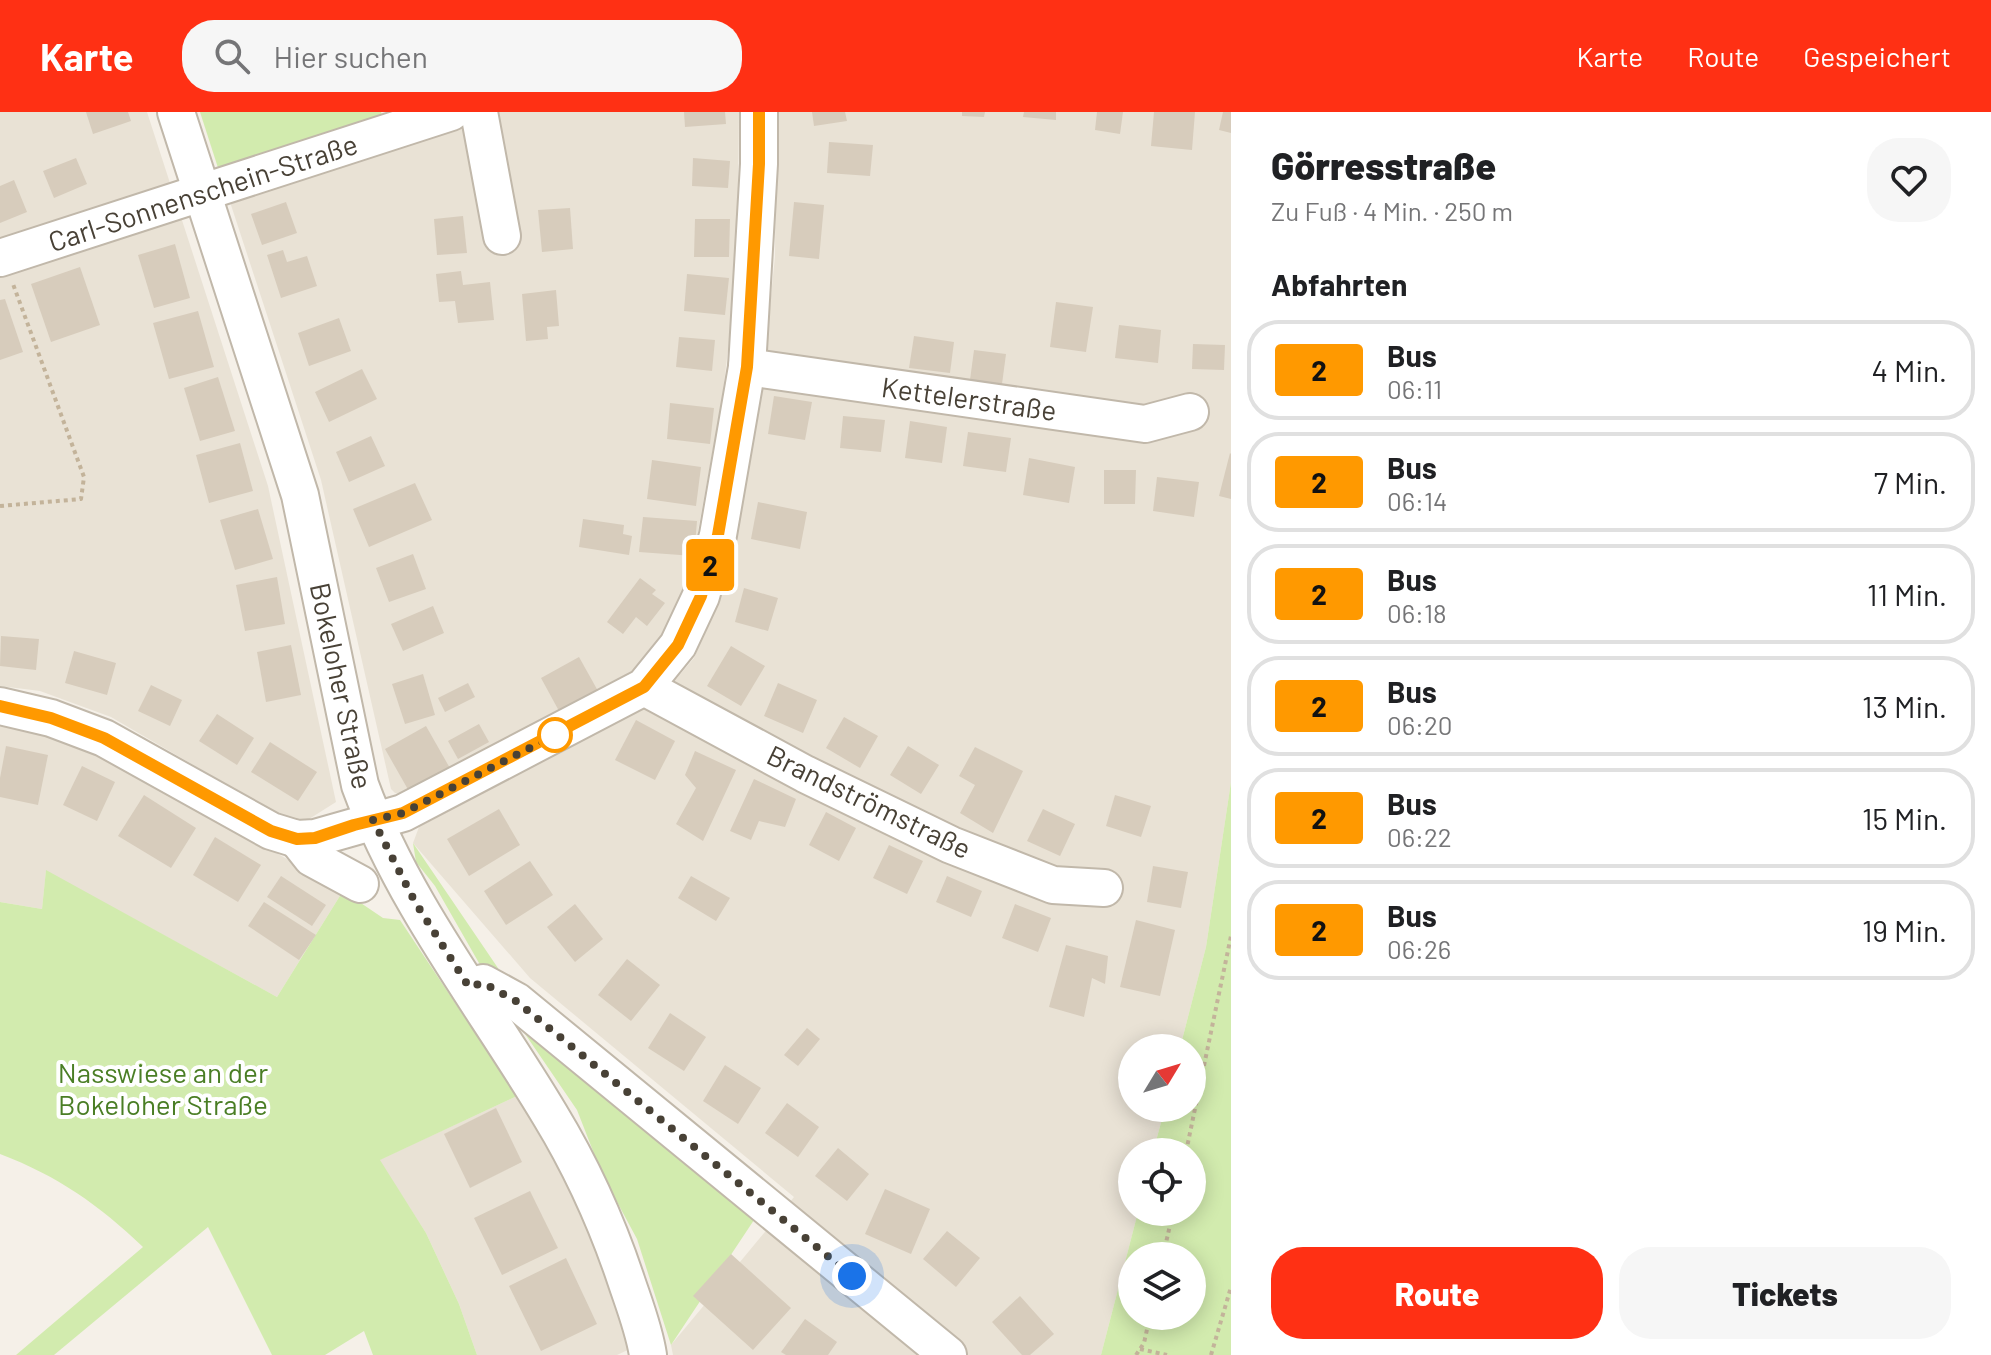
<!DOCTYPE html>
<html lang="de">
<meta charset="utf-8">
<style>
body{margin:0;font-family:Barlow,sans-serif;background:#f6f6f6;color:#202124;height:100vh;display:flex;flex-direction:column;font-size:30px;white-space:nowrap}
*{box-sizing:border-box;margin:0}
p{font-size:26px;color:#757577}
.icon{flex:none;width:44px;height:44px;fill:none;stroke:currentColor;stroke-width:2;stroke-linecap:round;stroke-linejoin:round}
.map{position:relative;flex:1;overflow:hidden}
.side{display:flex;flex-direction:column;background:#fff;width:760px}
.side>*{flex:none}
.badge{padding:0 16px;border-radius:6px;font-size:28px;line-height:52px}
.needle{width:52px;rotate:52deg}
.tools{position:absolute;left:1118px;top:922px;display:grid;gap:16px}
.tools a{display:grid;place-items:center;width:88px;height:88px;border-radius:50%;background:#fff;box-shadow:0 4px 20px #0003;font-size:40px}
.you{position:absolute;width:40px;height:40px;margin:-20px;border:6px solid #fff;border-radius:50%;background:#1a73e8;box-shadow:0 0 0 12px #1a73e833}
.map>.badge{position:absolute;translate:-50% -50%;box-shadow:0 0 0 4px #fff}
h2{padding:0 40px;font-size:30px;line-height:72px}
.round{display:grid;place-items:center;flex:none;width:84px;height:84px;border-radius:32px;background:#f6f6f6}
.overview{display:flex;align-items:center;justify-content:space-between;height:136px;padding:0 40px}
h1{font-size:38px;font-weight:800;line-height:60px}
.button{display:flex;gap:16px;margin-top:auto;padding:16px 40px}
.button a{flex:1;height:92px;border-radius:32px;background:#ff3014;color:#fff;font-size:32px;font-weight:800;line-height:92px;text-align:center}
.button a+a{background:#f6f6f6;color:#202124}
ul{padding:0;list-style:none}
li{display:flex;align-items:center;gap:24px;height:100px;margin:0 16px 12px;padding:0 24px;border:4px solid #e0e0e0;border-radius:32px}
li div{flex:1}
li b{display:block;font-size:30px}
li em{font-style:normal}
li .badge{min-width:88px;font-weight:700;text-align:center}
header{display:flex;align-items:center;gap:48px;box-sizing:border-box;height:112px;padding:0 40px;background:#ff3014;color:#fff}
header strong{font-size:38px}
nav{display:flex;gap:44px;margin-inline-start:auto;font-size:28px}
.search{width:560px;height:72px;background:#f6f6f6;display:flex;align-items:center;gap:20px;box-sizing:border-box;padding:0 28px;border-radius:32px;color:#757577;font-size:30px}
main{display:flex;flex:1;min-height:0}
.map>svg:first-child{display:block}
.residential{fill:#e9e2d5}
.green{fill:#d2ebae;fill-rule:evenodd}
.building{fill:#d7ccbc}
.lines{fill:none;stroke-linecap:round;stroke-linejoin:round}
.minor-casing{stroke:#c1b8aa;stroke-width:40}
.path{stroke:#c3b39a;stroke-width:4;stroke-dasharray:4 4;stroke-linecap:butt}
.minor{stroke:#fff;stroke-width:36}
.line-casing{stroke:#fff;stroke-width:18}
.line{stroke:#f90;stroke-width:12}
.walk{stroke:#484136;stroke-width:8;stroke-dasharray:0 14.4}
.stop-dot{fill:#fff;stroke:#f90;stroke-width:4}
.labels{text-anchor:middle;stroke-width:8;stroke-linejoin:round;paint-order:stroke}
.street-label{font-size:28px;fill:#484136;stroke:#fff}
.park-label{font-size:28px;fill:#4a7e25;stroke:#fff}
</style>
<header>
<strong>Karte</strong>
<div class="search"><svg class="icon" aria-label="search" viewBox="0 0 24 24"><circle cx="10" cy="10" r="6"/><path d="M15 15l6 6"/></svg>Hier suchen</div>
<nav><a>Karte</a><a>Route</a><a>Gespeichert</a></nav>
</header>
<main>
<div class="map">
<svg width="1231" height="1243" viewBox="0 0 1231 1243">
<rect width="100%" height="100%" fill="#f5f0e8"/>
<!-- residential -->
<g class="residential">
<polygon points="0,0 147,0 268,374 336,690 298,714 111,605 40,579 0,574"/>
<polygon points="405,0 739,0 737,164 722,287 692,452 670,510 656,532 632,559 402,682 395,681 391,677 321,368 230,90"/>
<polygon points="776,0 1231,0 1231,670 1206,835 1180,936 1132,936 1132,996 1165,996 1153,1040 1132,1040 1132,1100 1138,1100 1101,1243 673,1243 671,1233 794,1085 530,866 413,731 419,715 638,597 677,566 694,546 725,472 732,443 766,233 775,145"/>
<polygon points="0,612 54,624 133,659 343,779 277,885 46,759 42,797 0,790"/>
<polygon points="517,984 570,1078 595,1131 632,1236 617,1243 477,1243 459,1192 426,1121 379,1048"/>
</g>
<!-- green -->
<g class="green">
<polygon points="200,0 381,0 384,8 220,62"/>
<path d="M1231,670V1243H1101L1138,1100H1192V1040H1153L1165,996H1192V936H1180L1206,835ZM1132,1144H1192V1204H1132Z"/>
<polygon points="413,731 519,887 760,1099 671,1233 637,1127 602,1062 577,998 491,872 435,774 416,750"/>
<path d="M46,758L277,885L343,779L383,806L400,808L517,984L380,1048L426,1121L459,1192L477,1243H373L364,1219L325,1243H272L208,1115L54,1243H16L143,1135C99,1093 58,1064 0,1042V790L42,797Z"/>
</g>
<!-- building -->
<g class="building">
<polygon points="86,0 128,0 131,9 93,22"/>
<polygon points="684,0 725,0 726,12 685,15"/>
<polygon points="812,0 845,0 847,9 814,14"/>
<polygon points="962,0 985,0 984,5 962,4"/>
<polygon points="1024,0 1056,0 1056,8 1023,5"/>
<polygon points="1097,0 1123,0 1120,22 1095,18"/>
<polygon points="1154,0 1195,0 1192,38 1151,34"/>
<polygon points="1223,0 1231,0 1231,21 1219,18"/>
<polygon points="829,30 873,33 870,64 827,61"/>
<polygon points="76,46 87,72 54,86 43,59"/>
<polygon points="693,46 730,49 728,76 692,74"/>
<polygon points="14,68 27,100 0,111 0,74"/>
<polygon points="286,90 297,121 262,133 251,102"/>
<polygon points="794,90 824,93 819,147 789,144"/>
<polygon points="570,96 573,137 542,140 538,98"/>
<polygon points="463,104 467,141 437,143 434,107"/>
<polygon points="695,107 730,107 729,145 694,145"/>
<polygon points="175,132 190,186 154,196 138,143"/>
<polygon points="283,138 287,150 307,144 317,174 281,186 267,143"/>
<polygon points="80,155 100,213 51,230 31,172"/>
<polygon points="461,159 463,173 490,170 494,208 458,211 455,189 439,190 436,162"/>
<polygon points="687,162 729,166 725,203 684,199"/>
<polygon points="556,178 559,214 547,215 548,227 526,229 522,182"/>
<polygon points="5,187 23,240 0,248 0,188"/>
<polygon points="1056,190 1093,195 1086,240 1050,235"/>
<polygon points="198,199 214,255 169,267 153,211"/>
<polygon points="339,206 351,239 309,254 298,221"/>
<polygon points="1119,213 1161,218 1158,251 1115,246"/>
<polygon points="914,224 954,230 950,261 909,256"/>
<polygon points="679,225 715,228 712,259 676,255"/>
<polygon points="1193,232 1225,233 1224,258 1192,257"/>
<polygon points="974,238 1006,242 1002,272 970,268"/>
<polygon points="362,257 377,287 329,310 315,280"/>
<polygon points="218,265 235,319 200,329 184,276"/>
<polygon points="774,284 812,290 805,328 768,322"/>
<polygon points="670,291 714,296 710,332 667,327"/>
<polygon points="843,304 885,308 881,340 840,336"/>
<polygon points="910,309 947,315 942,351 905,346"/>
<polygon points="968,320 1011,326 1006,360 963,354"/>
<polygon points="371,324 385,354 349,370 336,340"/>
<polygon points="240,331 253,379 209,391 196,343"/>
<polygon points="1230,341 1231,342 1231,387 1219,384"/>
<polygon points="1029,346 1075,355 1069,391 1023,383"/>
<polygon points="652,348 701,355 696,394 647,387"/>
<polygon points="1104,358 1136,358 1135,392 1104,392"/>
<polygon points="1157,365 1199,370 1194,405 1153,399"/>
<polygon points="415,371 432,408 369,435 353,397"/>
<polygon points="758,390 807,400 800,437 751,427"/>
<polygon points="258,397 273,447 235,458 220,408"/>
<polygon points="643,405 697,409 694,444 639,440"/>
<polygon points="583,407 624,413 623,422 632,424 629,443 579,435"/>
<polygon points="413,442 426,477 389,490 376,456"/>
<polygon points="277,465 285,512 245,519 236,473"/>
<polygon points="640,466 656,478 652,482 665,491 647,514 636,505 623,522 607,510"/>
<polygon points="744,476 778,486 768,519 735,510"/>
<polygon points="433,494 444,521 403,539 391,512"/>
<polygon points="1,524 39,527 36,558 0,554"/>
<polygon points="291,533 301,583 266,590 257,540"/>
<polygon points="731,534 765,554 741,594 707,574"/>
<polygon points="74,539 116,551 107,583 65,571"/>
<polygon points="579,545 598,579 559,599 541,566"/>
<polygon points="423,562 435,603 405,612 392,572"/>
<polygon points="468,571 475,585 445,600 438,586"/>
<polygon points="778,571 817,588 803,621 764,604"/>
<polygon points="151,573 182,588 170,614 138,599"/>
<polygon points="217,602 254,626 237,653 199,629"/>
<polygon points="844,605 878,624 860,656 826,636"/>
<polygon points="636,608 675,629 655,668 615,648"/>
<polygon points="479,612 489,630 458,647 448,629"/>
<polygon points="426,614 451,658 410,681 385,637"/>
<polygon points="270,630 317,660 298,689 251,660"/>
<polygon points="6,634 48,643 38,693 0,685 0,666"/>
<polygon points="908,634 939,653 921,682 890,663"/>
<polygon points="975,635 1023,659 993,721 960,701 975,673 959,664"/>
<polygon points="695,639 736,658 703,729 676,712 696,676 685,663"/>
<polygon points="82,654 115,670 97,709 63,693"/>
<polygon points="754,667 796,687 785,715 759,709 751,728 730,719"/>
<polygon points="144,683 196,716 171,756 118,724"/>
<polygon points="1115,683 1151,694 1141,725 1106,714"/>
<polygon points="499,697 520,733 469,764 447,727"/>
<polygon points="1043,697 1075,712 1060,744 1027,729"/>
<polygon points="826,700 856,716 839,749 809,733"/>
<polygon points="215,725 261,753 238,790 193,763"/>
<polygon points="889,733 923,749 907,782 873,766"/>
<polygon points="530,749 553,783 506,813 484,779"/>
<polygon points="1153,754 1188,760 1181,796 1147,790"/>
<polygon points="281,764 326,793 312,814 267,785"/>
<polygon points="691,764 730,786 716,809 678,786"/>
<polygon points="947,764 982,779 971,805 936,790"/>
<polygon points="264,790 316,823 299,848 248,814"/>
<polygon points="575,792 603,827 575,850 547,815"/>
<polygon points="1015,792 1051,806 1038,840 1002,826"/>
<polygon points="1136,808 1175,818 1160,884 1120,875"/>
<polygon points="1066,833 1108,844 1105,872 1092,866 1084,905 1049,895"/>
<polygon points="627,847 660,873 631,909 598,883"/>
<polygon points="670,901 706,925 684,959 648,936"/>
<polygon points="807,916 820,927 798,954 784,943"/>
<polygon points="725,953 761,976 738,1012 703,989"/>
<polygon points="787,991 819,1015 798,1045 765,1021"/>
<polygon points="496,996 522,1050 470,1076 444,1022"/>
<polygon points="838,1036 869,1062 847,1089 815,1064"/>
<polygon points="885,1077 930,1097 911,1142 865,1122"/>
<polygon points="530,1079 558,1136 502,1163 474,1106"/>
<polygon points="947,1119 980,1146 956,1175 923,1147"/>
<polygon points="731,1142 791,1196 753,1238 693,1184"/>
<polygon points="566,1146 597,1212 541,1239 509,1174"/>
<polygon points="1020,1184 1054,1222 1030,1243 1022,1243 992,1210"/>
<polygon points="805,1207 837,1230 828,1243 786,1243 781,1240"/>
</g>
<g class="lines">
<defs>
<g id="minor">
<path d="M176,0L300,383L360,673C404,793 485,894 550,1003C581,1054 607,1111 626,1168C634,1192 644,1217 648,1243"/>
<polyline points="479,0 502,124"/>
<polyline points="0,146 451,0"/>
<polyline points="747,255 1145,312 1190,300"/>
<polyline points="644,575 805,662 951,733 1053,773 1104,776"/>
<polyline points="0,594 51,606 104,626 271,719 297,727 315,726 403,701 644,575 678,533 701,484 718,423 747,255 759,52 759,0"/>
<polyline points="297,727 312,746 360,772"/>
<polyline points="469,875 483,871 516,889 948,1243"/>
</g>
</defs>
<!-- minor casing -->
<use href="#minor" class="minor-casing"/>
<!-- path -->
<g class="path">
<polyline points="0,394 81,387 84,365 13,172"/>
<polyline points="1186,1040 1231,824"/>
<polyline points="1163,1144 1173,1100"/>
<polyline points="1140,1237 1167,1243"/>
<polyline points="1136,1243 1144,1231 1150,1204"/>
<polyline points="1211,1243 1231,1175"/>
</g>
<!-- minor -->
<use href="#minor" class="minor"/>
</g>
<g class="lines">
<defs>
<polyline id="line" points="0,594 51,606 104,626 271,719 297,727 315,726 354,713 403,701 644,575 678,533 701,484 718,423 747,255 759,52 759,0"/>
</defs>
<!-- line casing -->
<use href="#line" class="line-casing"/>
<!-- line -->
<use href="#line" class="line"/>
<!-- walk -->
<polyline class="walk" points="555,623 403,701 373,708 415,790 469,875 483,871 516,889 852,1164"/>
</g>
<!-- markers -->
<circle class="stop-dot" cx="555" cy="623" r="16"/>
<g class="labels">
<!-- street labels -->
<g class="street-label">
<text transform="translate(203 81) rotate(-18)" y="10">Carl-Sonnenschein-Straße</text>
<text transform="translate(969 287) rotate(8)" y="10">Kettelerstraße</text>
<text transform="translate(341 574) rotate(78)" y="10">Bokeloher Straße</text>
<text transform="translate(869 690) rotate(26)" y="10">Brandströmstraße</text>
</g>
<!-- park labels -->
<g class="park-label">
<text x="163" y="971">Nasswiese an der<tspan x="163" dy="32">Bokeloher Straße</tspan></text>
</g>
</g>
</svg>
<div class="tools">
<a><svg class="needle" viewBox="-14 -14 28 28"><path d="M0-13l5 13h-10z" fill="#e53935"/><path d="M0 13l5-13h-10z" fill="#757577"/></svg></a>
<a><svg class="icon" aria-label="locate" viewBox="0 0 24 24"><circle cx="12" cy="12" r="6"/><path d="M12 2v4M12 18v4M2 12h4M18 12h4"/></svg></a>
<a><svg class="icon" aria-label="layers" viewBox="0 0 24 24"><path d="M12 4l9 5-9 5-9-5zM3 14l9 5 9-5"/></svg></a>
</div>
<div class="you" style="left:852px;top:1164px"></div>
<b class="badge" style="left:710px;top:453px;background:#f90;color:#111">2</b>
</div>
<section class="side">
<div class="overview"><div><h1>Görresstraße</h1><p>Zu Fuß · 4 Min. · 250 m</p></div><a class="round"><svg class="icon" aria-label="heart" viewBox="0 0 24 24"><path d="M12 20l-8-8c-3-5 5-10 8-4 3-6 11-1 8 4z"/></svg></a></div>
<h2>Abfahrten</h2>
<ul>
<li><span class="badge" style="background:#f90;color:#111">2</span><div><b>Bus</b><p>06:11</p></div><em>4 Min.</em></li>
<li><span class="badge" style="background:#f90;color:#111">2</span><div><b>Bus</b><p>06:14</p></div><em>7 Min.</em></li>
<li><span class="badge" style="background:#f90;color:#111">2</span><div><b>Bus</b><p>06:18</p></div><em>11 Min.</em></li>
<li><span class="badge" style="background:#f90;color:#111">2</span><div><b>Bus</b><p>06:20</p></div><em>13 Min.</em></li>
<li><span class="badge" style="background:#f90;color:#111">2</span><div><b>Bus</b><p>06:22</p></div><em>15 Min.</em></li>
<li><span class="badge" style="background:#f90;color:#111">2</span><div><b>Bus</b><p>06:26</p></div><em>19 Min.</em></li>
</ul>
<div class="button"><a>Route</a><a>Tickets</a></div>
</section>
</main>
